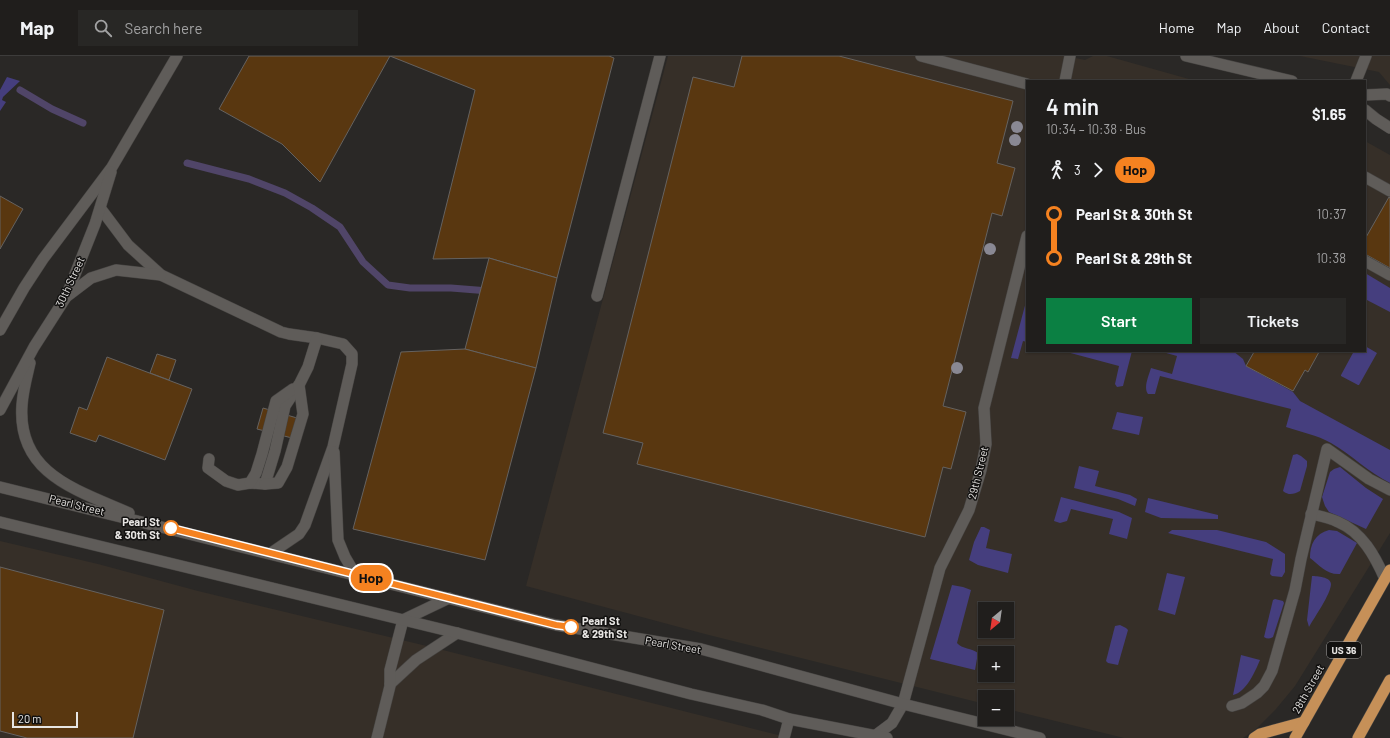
<!DOCTYPE html>
<meta charset="utf-8">
<style>
body{margin:0;font-family:Barlow,sans-serif;background:#282725;color:#f1f3f6;height:100vh;display:flex;flex-direction:column;font-size:15px;white-space:nowrap}
*{box-sizing:border-box;margin:0}
p{font-size:13px;color:#a2a2a3}
.icon{flex:none;width:22px;height:22px;fill:none;stroke:currentColor;stroke-width:2;stroke-linecap:round;stroke-linejoin:round}
.map{position:relative;flex:1;overflow:hidden}
.panel{position:absolute;left:1026px;top:24px;width:340px;height:272px;display:flex;flex-direction:column;background:#201e1c;border-radius:0px;box-shadow:0 1px 3px #0004,0 0 0 1px #3d3c3b}
.panel>*{flex:none}
.badge{padding:0 8px;border-radius:13px;font-size:14px;line-height:26px}
.needle{width:26px;rotate:209deg}
.buttons{position:absolute;left:978px;top:546px;display:grid;gap:8px}
.buttons a{display:grid;place-items:center;width:36px;height:36px;border-radius:0px;background:#201e1c;box-shadow:0 1px 3px #0004,0 0 0 1px #3d3c3b;font-size:20px}
.scale{position:absolute;left:12px;bottom:10px;width:66px;box-sizing:border-box;padding-left:4px;border:2px solid #e7e5e3;border-top:0;font-size:11px;line-height:14px;white-space:nowrap;color:#e7e5e3;-webkit-text-stroke:3px #121110;paint-order:stroke}
.map>.badge{position:absolute;translate:-50% -50%;box-shadow:0 0 0 2px #fff}
.legs{display:flex;align-items:center;gap:6px;height:44px;padding:0 20px;font-size:13px}
.legs p{margin-inline-start:auto}
.headline{display:flex;align-items:center;justify-content:space-between;height:68px;padding:0 20px}
h1{font-size:22px;font-weight:600;line-height:30px}
.primary-button{display:flex;gap:8px;margin-top:auto;padding:8px 20px}
.primary-button a{flex:1;height:46px;border-radius:0px;background:#0b8043;color:#fff;font-size:16px;font-weight:600;line-height:46px;text-align:center}
.primary-button a+a{background:#282725;color:#f1f3f6}
ul{padding:0 20px;list-style:none}
li{display:flex;align-items:center;gap:14px;height:44px;font-size:15px}
li i{display:grid;place-items:center;width:6px;height:100%;margin:0 5px;background:currentColor}
li i::after{content:'';width:10px;height:10px;margin:-5px;border:3px solid;border-radius:50%;background:#201e1c}
li p{margin-inline-start:auto}
li:first-child i{background:linear-gradient(#0000 50%,currentColor 0)}
li:last-child i{background:linear-gradient(currentColor 50%,#0000 0)}
header{display:flex;align-items:center;gap:24px;box-sizing:border-box;height:56px;padding:0 20px;background:#201e1c;border-bottom:1px solid #3d3c3b}
header strong{font-size:19px}
nav{display:flex;gap:22px;margin-inline-start:auto;font-size:14px}
.search{width:280px;height:36px;background:#282725;display:flex;align-items:center;gap:10px;box-sizing:border-box;padding:0 14px;border-radius:0px;color:#a2a2a3;font-size:15px}
.map>svg:first-child{display:block}
.built{fill:#362f28;fill-rule:evenodd}
.green{fill:#453e7e}
.lines{fill:none;stroke-linecap:round;stroke-linejoin:round}
.stream{stroke:#504568;stroke-width:7}
.building{fill:#593710;stroke:#656260}
.service-casing{stroke:#464442;stroke-width:12}
.tertiary-casing{stroke:#464442;stroke-width:12}
.secondary-casing{stroke:#464442;stroke-width:12}
.trunk-casing{stroke:#464442;stroke-width:12}
.service{stroke:#5f5c59;stroke-width:11}
.tertiary{stroke:#5f5c59;stroke-width:11}
.secondary{stroke:#5f5c59;stroke-width:11}
.trunk{stroke:#c69058;stroke-width:11}
.tree{fill:#898893}
.line-1-casing{stroke:#fff;stroke-width:9}
.line-1{stroke:#f58220;stroke-width:6}
.stop-1-dot{fill:#fff;stroke:#f58220;stroke-width:2}
.labels{text-anchor:middle;stroke-width:3;stroke-linejoin:round;paint-order:stroke}
.shield{fill:#121110;stroke:#a7a5a4;stroke-width:1}
.shield-label{font-size:10px;font-weight:bold;fill:#e7e5e3}
.street-label{font-size:11px;fill:#e7e5e3;stroke:#121110}
.stop-label{font-size:11px;font-weight:bold;fill:#e7e5e3;stroke:#121110;text-anchor:end}
</style>
<header>
<strong>Map</strong>
<div class="search"><svg class="icon" aria-label="search" viewBox="0 0 24 24"><circle cx="10" cy="10" r="6"/><path d="M15 15l6 6"/></svg>Search here</div>
<nav><a>Home</a><a>Map</a><a>About</a><a>Contact</a></nav>
</header>
<div class="map">
<svg width="1390" height="682" viewBox="0 0 1390 682">
<rect width="100%" height="100%" fill="#2a2826"/>
<!-- built -->
<g class="built">
<path d="M668,0H1066L1085,4L1093,0H1107L1196,25H1027V295H1365V85L1390,99V477L1295,630L1276,653L1256,673L1243,682H1124L1007,653V641H985V648L705,578L526,530ZM985,553H1007V575H985ZM985,597H1007V619H985Z"/>
<polygon points="1300,0 1390,0 1390,29 1379,16"/>
<polygon points="0,485 98,508 198,535 435,592 790,682 0,682"/>
</g>
<!-- green -->
<g class="green">
<polygon points="7,21 20,25 3,41 2,44 6,46 0,55 0,34"/>
<polygon points="1365,217 1390,232 1390,256 1365,243"/>
<polygon points="1027,242 1027,286 1023,285 1018,303 1011,302"/>
<polygon points="1365,290 1377,297 1359,329 1358,329 1341,320 1341,319 1354,295 1365,295"/>
<polygon points="1063,295 1132,295 1123,330 1117,331 1115,328 1119,310"/>
<path d="M1159,295H1233L1243,303L1246,310L1293,336L1300,345L1390,394V427C1368,416 1352,399 1331,387C1317,379 1301,376 1286,371L1291,353L1160,320L1155,338H1148C1143,332 1149,319 1151,312L1172,318L1177,300Z"/>
<polygon points="1117,356 1143,361 1139,379 1112,373"/>
<path d="M1297,398L1301,400L1307,405V410L1300,435C1294,438 1289,440 1283,435L1293,399Z"/>
<polygon points="1079,410 1099,415 1095,430 1130,439 1137,443 1135,450 1118,443 1074,432"/>
<polygon points="1340,411 1366,432 1383,443 1366,473 1329,456 1325,450 1322,441 1330,416 1334,413"/>
<polygon points="1061,441 1119,456 1132,462 1127,483 1109,478 1113,463 1071,453 1067,465 1060,467 1054,465"/>
<polygon points="1148,442 1218,459 1218,463 1161,462 1145,456"/>
<polygon points="981,471 984,471 990,474 986,492 1012,498 1008,517 978,509 969,504 974,486"/>
<polygon points="1172,474 1217,474 1266,486 1285,498 1285,516 1282,521 1272,520 1270,518 1273,503 1168,477"/>
<path d="M1329,474L1337,475L1357,487L1340,518C1327,519 1319,509 1310,502C1310,488 1315,478 1329,474Z"/>
<polygon points="1167,517 1185,521 1175,559 1158,554"/>
<path d="M1312,520C1317,520 1331,521 1331,528C1331,538 1314,562 1309,571L1307,564Z"/>
<path d="M952,529L963,531L971,534L957,587C962,593 972,592 978,597L975,614L930,603Z"/>
<path d="M1275,543L1283,545L1284,547L1273,581C1270,583 1267,583 1264,581L1273,544Z"/>
<polygon points="1120,569 1126,572 1128,574 1118,609 1108,607 1106,605 1115,570"/>
<path d="M1241,599L1260,604C1255,616 1246,636 1233,639Z"/>
</g>
<g class="lines">
<!-- stream -->
<g class="stream">
<polyline points="20,34 52,53 83,67"/>
<polyline points="187,107 249,123 285,137 312,152 340,171 363,206 388,229 410,232 451,232 489,235"/>
</g>
</g>
<!-- building -->
<g class="building">
<polygon points="249,0 609,0 614,2 557,222 489,202 433,203 475,34 390,0 320,126 282,88 219,53"/>
<polygon points="742,0 839,0 1013,45 997,107 1015,112 1002,160 992,157 943,350 966,356 951,413 943,411 925,481 637,408 643,387 603,377 693,21 734,31"/>
<polygon points="0,140 23,153 0,193"/>
<polygon points="1389,141 1390,142 1390,212 1365,198 1365,183"/>
<polygon points="489,202 557,222 536,312 465,293"/>
<polygon points="465,293 536,312 485,504 353,473 401,296"/>
<polygon points="1252,295 1318,295 1319,296 1308,316 1305,314 1293,335 1246,310 1254,296"/>
<polygon points="157,298 176,304 169,324 150,317"/>
<polygon points="107,301 192,333 165,404 99,379 96,386 70,377 79,351 87,354"/>
<polygon points="263,352 297,362 292,382 257,373"/>
<polygon points="0,511 164,554 133,682 27,682 0,675"/>
</g>
<g class="lines">
<defs>
<g id="service">
<polyline points="921,0 1027,28"/>
<polyline points="1065,25 1070,0"/>
<polyline points="1356,25 1366,0"/>
<polyline points="1365,121 1390,135"/>
<polyline points="101,153 128,189 161,219 281,276 289,278 317,282 343,288 352,298 352,308 333,391 305,469 299,478 271,497"/>
<polyline points="1365,205 1390,219"/>
<polyline points="597,240 660,0"/>
<polyline points="66,241 91,222 116,214 161,219"/>
<polyline points="334,396 338,484 345,501 355,518"/>
<polyline points="209,403 208,412 226,425 238,429 250,427 265,428 275,395 285,350 300,327 308,311 317,282"/>
<polyline points="250,427 256,417 262,398 276,345 293,333"/>
<polyline points="265,428 278,427 287,411 303,358 299,329"/>
<path d="M1311,458C1320,460 1330,462 1338,466C1362,476 1375,500 1385,523"/>
<polyline points="390,628 416,604 457,577"/>
<polyline points="1232,650 1242,647 1257,637 1264,630 1272,615 1295,534 1301,503 1327,393 1369,423 1390,434"/>
<polyline points="876,679 892,667 903,648 940,512 969,454 981,414 986,388 984,352 1027,180"/>
<polyline points="377,682 390,630 390,614 403,564 449,542"/>
<polyline points="784,682 789,663"/>
</g>
<g id="tertiary">
<polyline points="1186,0 1292,25"/>
<polyline points="1365,39 1387,38 1390,40"/>
<polyline points="1365,54 1376,63 1390,72"/>
</g>
<g id="secondary">
<polyline points="0,274 24,232 43,203 112,111 177,0"/>
<path d="M30,307C27,320 23,334 22,349C17,418 77,434 129,457"/>
<polyline points="0,354 34,291 66,241 95,168 111,116"/>
<polyline points="0,431 556,569 701,593 903,648 1040,682"/>
<polyline points="0,466 457,577 691,638 762,654 789,663 887,682"/>
</g>
<g id="trunk">
<polyline points="1254,682 1260,678 1304,666"/>
<polyline points="1295,682 1390,514"/>
<polyline points="1358,682 1390,624"/>
</g>
</defs>
<!-- service casing -->
<use href="#service" class="service-casing"/>
<!-- tertiary casing -->
<use href="#tertiary" class="tertiary-casing"/>
<!-- secondary casing -->
<use href="#secondary" class="secondary-casing"/>
<!-- trunk casing -->
<use href="#trunk" class="trunk-casing"/>
<!-- service -->
<use href="#service" class="service"/>
<!-- tertiary -->
<use href="#tertiary" class="tertiary"/>
<!-- secondary -->
<use href="#secondary" class="secondary"/>
<!-- trunk -->
<use href="#trunk" class="trunk"/>
</g>
<!-- trees -->
<g class="tree">
<circle cx="1017" cy="71" r="6"/>
<circle cx="1015" cy="84" r="6"/>
<circle cx="990" cy="193" r="6"/>
<circle cx="957" cy="312" r="6"/>
</g>
<g class="lines">
<defs>
<polyline id="line-1" points="171,472 556,569 571,571"/>
</defs>
<!-- line-1 casing -->
<use href="#line-1" class="line-1-casing"/>
<!-- line-1 -->
<use href="#line-1" class="line-1"/>
</g>
<!-- markers -->
<g class="stop-1-dot">
<circle cx="171" cy="472" r="7"/>
<circle cx="571" cy="571" r="7"/>
</g>
<g class="labels">
<!-- shield labels -->
<rect class="shield" x="1327" y="586" width="34" height="16" rx="3"/>
<g class="shield-label">
<text x="1344" y="598">US 36</text>
</g>
<!-- street labels -->
<g class="street-label">
<text transform="translate(70 226) rotate(-65)" y="4">30th Street</text>
<text transform="translate(978 417) rotate(-76)" y="4">29th Street</text>
<text transform="translate(77 449) rotate(14)" y="4">Pearl Street</text>
<text transform="translate(673 589) rotate(10)" y="4">Pearl Street</text>
<text transform="translate(1308 633) rotate(-61)" y="4">28th Street</text>
</g>
<!-- stop labels -->
<g class="stop-label">
<text x="160" y="470">Pearl St<tspan x="160" dy="13">&amp; 30th St</tspan></text>
<text x="582" y="569" text-anchor="start">Pearl St<tspan x="582" dy="13">&amp; 29th St</tspan></text>
</g>
</g>
</svg>
<div class="buttons">
<a><svg class="needle" viewBox="-14 -14 28 28"><path d="M0-13l5 13h-10z" fill="#e53935"/><path d="M0 13l5-13h-10z" fill="#a2a2a3"/></svg></a>
<a>+</a>
<a>−</a>
</div>
<div class="scale">20 m</div>
<b class="badge" style="left:371px;top:522px;background:#f58220;color:#111">Hop</b>
<section class="panel">
<div class="headline"><div><h1>4 min</h1><p>10:34 – 10:38 · Bus</p></div><b>$1.65</b></div>
<div class="legs"><svg class="icon" aria-label="walk" viewBox="0 0 24 24"><circle cx="13" cy="4" r="2"/><path d="M13 8l-2 6 4 7M11 14l-3 7M7 12l3-4h3l4 4"/></svg>3<svg class="icon" aria-label="forward" viewBox="0 0 24 24"><path d="M9 5l7 7-7 7"/></svg><b class="badge" style="background:#f58220;color:#111">Hop</b></div>
<ul>
<li><i style="color:#f58220"></i><b>Pearl St &amp; 30th St</b><p>10:37</p></li>
<li><i style="color:#f58220"></i><b>Pearl St &amp; 29th St</b><p>10:38</p></li>
</ul>
<div class="primary-button"><a>Start</a><a>Tickets</a></div>
</section>
</div>
